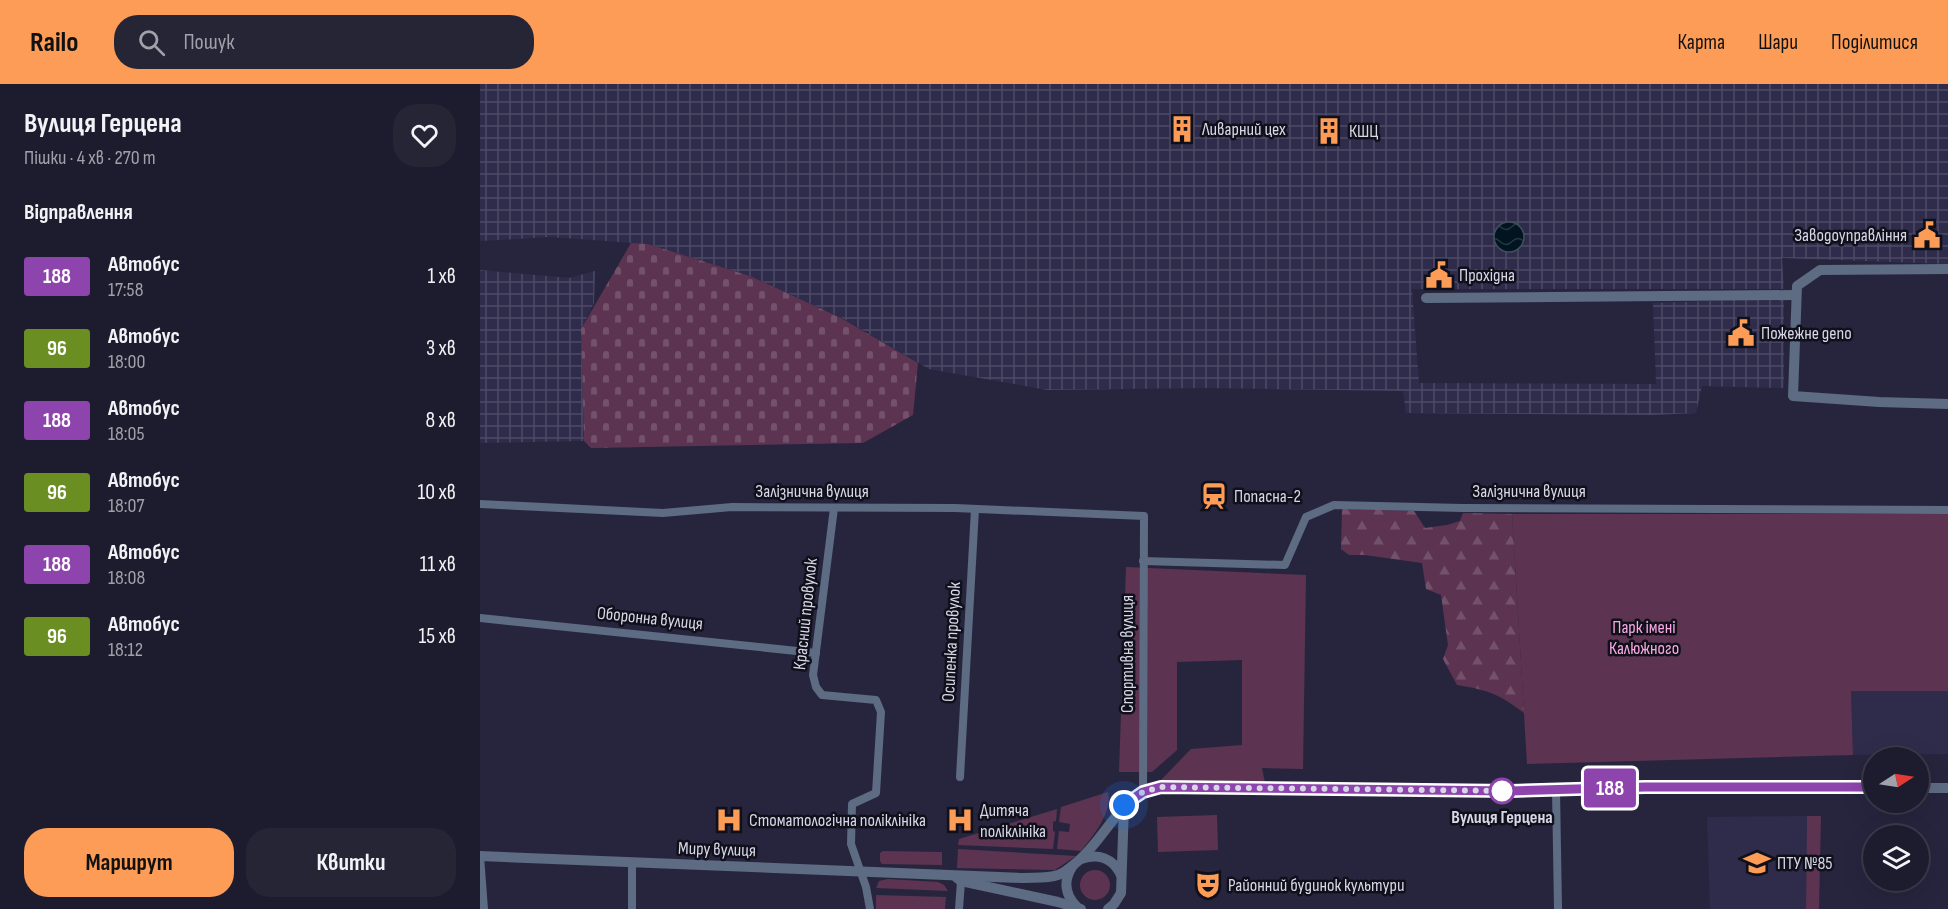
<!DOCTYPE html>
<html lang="uk">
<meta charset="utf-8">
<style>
body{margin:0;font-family:"Sofia Sans Condensed",sans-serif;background:#252536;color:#f1f3f6;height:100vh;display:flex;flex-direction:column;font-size:22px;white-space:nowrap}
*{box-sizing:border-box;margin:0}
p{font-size:20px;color:#a0a1aa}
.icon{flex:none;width:33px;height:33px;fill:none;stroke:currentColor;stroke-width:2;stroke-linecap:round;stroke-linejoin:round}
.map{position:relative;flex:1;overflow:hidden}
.drawer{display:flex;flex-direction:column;background:#1d1c2e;width:480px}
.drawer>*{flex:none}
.badge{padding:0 12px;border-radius:4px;font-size:21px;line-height:39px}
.needle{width:39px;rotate:78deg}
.buttons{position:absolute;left:1383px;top:663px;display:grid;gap:12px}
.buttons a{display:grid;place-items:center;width:66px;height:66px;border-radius:50%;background:#1d1c2e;box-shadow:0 6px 24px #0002,0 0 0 2px #3b3a4a;font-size:30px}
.you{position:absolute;width:30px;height:30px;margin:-15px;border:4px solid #fff;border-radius:50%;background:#1a73e8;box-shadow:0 0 0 9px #1a73e833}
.map>.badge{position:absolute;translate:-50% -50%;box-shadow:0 0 0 3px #fff}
h2{padding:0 24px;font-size:22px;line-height:54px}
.round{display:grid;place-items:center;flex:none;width:63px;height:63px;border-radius:24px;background:#252536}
.headline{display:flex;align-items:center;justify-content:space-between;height:102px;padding:0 24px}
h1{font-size:28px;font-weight:700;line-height:45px}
.cta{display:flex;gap:12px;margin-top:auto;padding:12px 24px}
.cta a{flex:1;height:69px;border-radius:24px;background:#fd9c56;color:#111;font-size:24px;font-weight:700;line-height:69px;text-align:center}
.cta a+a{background:#252536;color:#f1f3f6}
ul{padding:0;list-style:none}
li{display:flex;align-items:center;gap:18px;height:72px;padding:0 24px}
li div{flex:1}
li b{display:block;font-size:22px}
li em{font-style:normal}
li .badge{min-width:66px;font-weight:700;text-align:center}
header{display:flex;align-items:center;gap:36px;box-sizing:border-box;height:84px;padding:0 30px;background:#fd9c56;color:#111}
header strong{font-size:28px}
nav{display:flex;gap:33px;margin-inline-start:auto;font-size:21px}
.search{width:420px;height:54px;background:#252536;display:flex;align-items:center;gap:15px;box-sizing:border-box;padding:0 21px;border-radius:24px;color:#a0a1aa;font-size:22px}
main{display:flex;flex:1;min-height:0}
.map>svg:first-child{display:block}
.built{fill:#2f2c4b}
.industrial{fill:url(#industrial-grid)}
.green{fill:#5c3451}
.forest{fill:url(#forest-firs)}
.cemetery{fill:url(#cemetery-stones)}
.water{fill:url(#water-waves);stroke:#414f5d;stroke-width:1.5}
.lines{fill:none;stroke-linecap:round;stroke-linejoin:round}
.minor{stroke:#5d6b83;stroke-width:8}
.tertiary{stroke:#5d6b83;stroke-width:10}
.line-casing{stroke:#fff;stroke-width:14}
.line{stroke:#8e44ad;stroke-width:9}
.walk{stroke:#d7d7e8;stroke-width:6;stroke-dasharray:0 10.8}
.stop-dot{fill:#fff;stroke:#8e44ad;stroke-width:3}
.labels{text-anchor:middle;stroke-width:5;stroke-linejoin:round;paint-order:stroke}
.poi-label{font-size:18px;fill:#d7d7e8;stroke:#10101b;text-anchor:start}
.street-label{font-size:18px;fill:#d7d7e8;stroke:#10101b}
.park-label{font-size:18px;fill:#f9a7e2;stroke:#10101b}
.stop-label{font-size:18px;font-weight:bold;fill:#d7d7e8;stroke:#10101b}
</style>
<header>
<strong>Railo</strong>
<div class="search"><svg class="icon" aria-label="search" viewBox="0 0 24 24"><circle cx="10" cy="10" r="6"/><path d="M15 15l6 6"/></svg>Пошук</div>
<nav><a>Карта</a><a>Шари</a><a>Поділитися</a></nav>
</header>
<main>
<section class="drawer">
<div class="headline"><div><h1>Вулиця Герцена</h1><p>Пішки · 4 хв · 270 m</p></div><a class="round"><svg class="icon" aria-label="heart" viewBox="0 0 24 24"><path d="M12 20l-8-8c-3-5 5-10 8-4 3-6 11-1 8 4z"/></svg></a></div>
<h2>Відправлення</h2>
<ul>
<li><span class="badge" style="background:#8e44ad;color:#fff">188</span><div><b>Автобус</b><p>17:58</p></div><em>1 хв</em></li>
<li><span class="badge" style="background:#6b8e23;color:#fff">96</span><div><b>Автобус</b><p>18:00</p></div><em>3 хв</em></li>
<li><span class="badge" style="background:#8e44ad;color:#fff">188</span><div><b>Автобус</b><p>18:05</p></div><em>8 хв</em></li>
<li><span class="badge" style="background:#6b8e23;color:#fff">96</span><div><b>Автобус</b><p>18:07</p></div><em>10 хв</em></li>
<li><span class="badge" style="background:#8e44ad;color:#fff">188</span><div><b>Автобус</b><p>18:08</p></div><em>11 хв</em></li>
<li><span class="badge" style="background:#6b8e23;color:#fff">96</span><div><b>Автобус</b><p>18:12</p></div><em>15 хв</em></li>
</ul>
<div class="cta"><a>Маршрут</a><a>Квитки</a></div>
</section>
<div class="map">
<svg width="1468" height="825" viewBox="0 0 1468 825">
<defs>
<pattern id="industrial-grid" width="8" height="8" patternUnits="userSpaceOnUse" patternTransform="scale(1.5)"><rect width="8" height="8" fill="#2f2c4b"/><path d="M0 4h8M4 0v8" fill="none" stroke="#4c4a65"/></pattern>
<pattern id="forest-firs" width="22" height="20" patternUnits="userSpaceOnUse" patternTransform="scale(1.5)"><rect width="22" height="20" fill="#5c3451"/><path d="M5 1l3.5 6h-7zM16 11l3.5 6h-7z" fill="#73516a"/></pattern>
<pattern id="cemetery-stones" width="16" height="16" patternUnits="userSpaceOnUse" patternTransform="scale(1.5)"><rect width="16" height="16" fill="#5c3451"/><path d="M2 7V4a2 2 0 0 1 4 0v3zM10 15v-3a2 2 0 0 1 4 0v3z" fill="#73516a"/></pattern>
<pattern id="water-waves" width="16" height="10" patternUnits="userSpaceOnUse" patternTransform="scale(1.5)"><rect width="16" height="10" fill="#011521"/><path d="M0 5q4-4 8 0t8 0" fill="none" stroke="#253641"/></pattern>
</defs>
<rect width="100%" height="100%" fill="#27253e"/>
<!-- built -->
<g class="built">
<polygon points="1371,606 1468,607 1468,670 1373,671"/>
<polygon points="1327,732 1326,825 1230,825 1227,733"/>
</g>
<!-- industrial -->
<g class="industrial">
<polygon points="0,0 1468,0 1468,180 1302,174 1304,205 932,205 939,299 1176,300 1173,219 1304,214 1304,304 1222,302 1216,329 1173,331 926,329 923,307 725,304 567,306 449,285 362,234 270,192 168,160 70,153 0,157"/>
<polygon points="0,186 89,194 115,187 114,219 101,245 104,357 0,359"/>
</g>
<!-- green -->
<g class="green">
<polygon points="1032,430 1468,430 1468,607 1371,607 1373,671 1047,680"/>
<polygon points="646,483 826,491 823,685 782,684 785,699 681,696 711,665 762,661 762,576 697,578 697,666 672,688 639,688"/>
<path d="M628,708C633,728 613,752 601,767L577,765L579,747L589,748L590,740L579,738L581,723Z"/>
<polygon points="577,725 576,737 573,738 573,747 575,748 573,765 478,761 479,755"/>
<polygon points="737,731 738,766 678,768 677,733"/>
<polygon points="1327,732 1341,732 1339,825 1326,825"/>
<polygon points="478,765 596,772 575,786 477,784"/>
<polygon points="403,767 462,768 462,781 402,780 400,777 400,769"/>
<circle cx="615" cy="801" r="15"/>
<polygon points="408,795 458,798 464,801 468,807 396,804 399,797"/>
<polygon points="396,811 466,813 465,825 396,825"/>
</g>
<!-- forest -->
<path class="forest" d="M862,425L934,427L945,444L967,441L980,437L983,429L1032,430L1044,629C1019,610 1008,606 977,601L963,575L968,561L961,511L946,505L942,479L885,471H869L861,465Z"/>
<!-- cemetery -->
<polygon class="cemetery" points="151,159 168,160 270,192 361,234 438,279 433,331 383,359 111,364 104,357 101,245"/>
<!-- water -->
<circle class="water" cx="1029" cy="153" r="15"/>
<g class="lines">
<!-- minor -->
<g class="minor">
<polyline points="0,420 183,429 252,423 475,424 664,432 663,708"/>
<polyline points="354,424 333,591 336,603 342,611 396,616 401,628 396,709 372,720 371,760 386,803 390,825"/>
<polyline points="663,477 805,481 826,433 854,421 983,424 1468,426"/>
<polyline points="0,534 336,569"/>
<polyline points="480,693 495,425"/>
<polyline points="1076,706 1078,825"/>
<polyline points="0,772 4,825"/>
<polyline points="152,825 152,778"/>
<polyline points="479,825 481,797"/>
</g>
<!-- tertiary -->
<g class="tertiary">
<polyline points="1468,185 1340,186 1317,202 1313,312 1399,318 1468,320"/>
<polyline points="946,214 1315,211"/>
<polyline points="1438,704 1468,704"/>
<path d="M0,772L541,794C552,793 567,795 578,791C585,789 591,783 597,778C628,752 638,712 681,703L1031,707L1165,703H1394"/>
<path d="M601,775C618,769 633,774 641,791"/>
<path d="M592,783C583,797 585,811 597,823"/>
<polyline points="476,793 481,797 578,818 601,825"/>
<polyline points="628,825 634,820 641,809 644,722"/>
</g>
</g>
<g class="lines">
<defs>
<polyline id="line" points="644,721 663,708 681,703 1031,707 1165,703 1394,703"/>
</defs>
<!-- line casing -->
<use href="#line" class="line-casing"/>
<!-- line -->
<use href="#line" class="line"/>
<!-- walk -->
<polyline class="walk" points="644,721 663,708 681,703 1031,707 1022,707"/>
</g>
<!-- icons -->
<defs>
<symbol id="building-bare" viewBox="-9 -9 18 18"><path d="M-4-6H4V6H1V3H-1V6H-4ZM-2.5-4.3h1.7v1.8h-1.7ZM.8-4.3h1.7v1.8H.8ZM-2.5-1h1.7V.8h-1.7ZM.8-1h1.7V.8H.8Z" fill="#fd9c56" stroke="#10101b" stroke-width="2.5" paint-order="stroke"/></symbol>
<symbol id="civic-bare" viewBox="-9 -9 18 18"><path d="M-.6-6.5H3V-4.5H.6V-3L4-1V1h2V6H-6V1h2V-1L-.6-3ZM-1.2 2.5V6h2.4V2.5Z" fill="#fd9c56" stroke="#10101b" stroke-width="2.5" paint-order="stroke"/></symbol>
<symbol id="station-bare" viewBox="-9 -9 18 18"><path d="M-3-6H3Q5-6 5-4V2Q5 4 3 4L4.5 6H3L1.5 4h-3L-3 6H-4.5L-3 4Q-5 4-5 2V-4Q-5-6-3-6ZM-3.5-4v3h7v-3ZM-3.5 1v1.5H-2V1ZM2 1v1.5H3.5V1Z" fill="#fd9c56" stroke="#10101b" stroke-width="2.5" paint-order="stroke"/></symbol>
<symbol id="hospital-bare" viewBox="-9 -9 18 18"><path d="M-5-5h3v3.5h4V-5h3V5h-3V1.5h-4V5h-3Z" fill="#fd9c56" stroke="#10101b" stroke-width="2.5" paint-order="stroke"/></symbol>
<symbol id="university-bare" viewBox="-9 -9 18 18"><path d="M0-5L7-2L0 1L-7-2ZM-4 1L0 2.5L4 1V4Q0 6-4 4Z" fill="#fd9c56" stroke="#10101b" stroke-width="2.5" paint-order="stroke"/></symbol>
<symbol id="theatre-bare" viewBox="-9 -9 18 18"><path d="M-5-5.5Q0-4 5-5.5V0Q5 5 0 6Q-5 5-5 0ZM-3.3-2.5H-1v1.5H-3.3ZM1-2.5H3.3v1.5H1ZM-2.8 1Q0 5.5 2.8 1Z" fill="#fd9c56" stroke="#10101b" stroke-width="2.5" paint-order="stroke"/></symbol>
</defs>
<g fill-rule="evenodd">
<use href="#building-bare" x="683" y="26" width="38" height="38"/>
<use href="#building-bare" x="830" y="28" width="38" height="38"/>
<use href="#civic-bare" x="1428" y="132" width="38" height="38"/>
<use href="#civic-bare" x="940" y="172" width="38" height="38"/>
<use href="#civic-bare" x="1242" y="230" width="38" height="38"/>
<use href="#station-bare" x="715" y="393" width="38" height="38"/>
<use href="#hospital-bare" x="230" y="717" width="38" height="38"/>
<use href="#hospital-bare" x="461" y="717" width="38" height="38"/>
<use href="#university-bare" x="1258" y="760" width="38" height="38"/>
<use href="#theatre-bare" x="709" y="782" width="38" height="38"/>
</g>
<!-- markers -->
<circle class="stop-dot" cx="1022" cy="707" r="12"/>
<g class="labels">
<!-- poi labels -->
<g class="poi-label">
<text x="722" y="51">Ливарний цех</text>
<text x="869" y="53">КШЦ</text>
<text x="1427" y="157" text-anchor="end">Заводоуправління</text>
<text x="979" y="197">Прохідна</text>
<text x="1281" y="255">Пожежне депо</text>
<text x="754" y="418">Попасна-2</text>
<text x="500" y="732">Дитяча<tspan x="500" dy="21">поліклініка</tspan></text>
<text x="269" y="742">Стоматологічна поліклініка</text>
<text x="1297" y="785">ПТУ №85</text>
<text x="748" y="807">Районний будинок культури</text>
</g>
<!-- street labels -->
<g class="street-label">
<text x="332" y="413">Залізнична вулиця</text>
<text x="1049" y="413">Залізнична вулиця</text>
<text transform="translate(325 530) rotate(-84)" y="6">Красний провулок</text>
<text transform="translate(170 534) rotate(6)" y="6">Оборонна вулиця</text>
<text transform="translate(471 558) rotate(-87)" y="6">Осипенка провулок</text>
<text transform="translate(647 570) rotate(-90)" y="6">Спортивна вулиця</text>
<text transform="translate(237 765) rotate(2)" y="6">Миру вулиця</text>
</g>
<!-- park labels -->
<g class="park-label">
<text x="1164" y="549">Парк імені<tspan x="1164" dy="21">Калюжного</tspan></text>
</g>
<!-- stop labels -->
<g class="stop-label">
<text x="1022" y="739">Вулиця Герцена</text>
</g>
</g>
</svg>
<div class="buttons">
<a><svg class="needle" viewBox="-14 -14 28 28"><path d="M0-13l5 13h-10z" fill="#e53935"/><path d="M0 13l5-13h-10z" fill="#a0a1aa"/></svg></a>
<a><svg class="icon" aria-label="layers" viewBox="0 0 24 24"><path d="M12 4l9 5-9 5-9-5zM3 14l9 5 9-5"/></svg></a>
</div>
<div class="you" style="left:644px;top:721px"></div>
<b class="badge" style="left:1130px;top:704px;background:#8e44ad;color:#fff">188</b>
</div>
</main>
